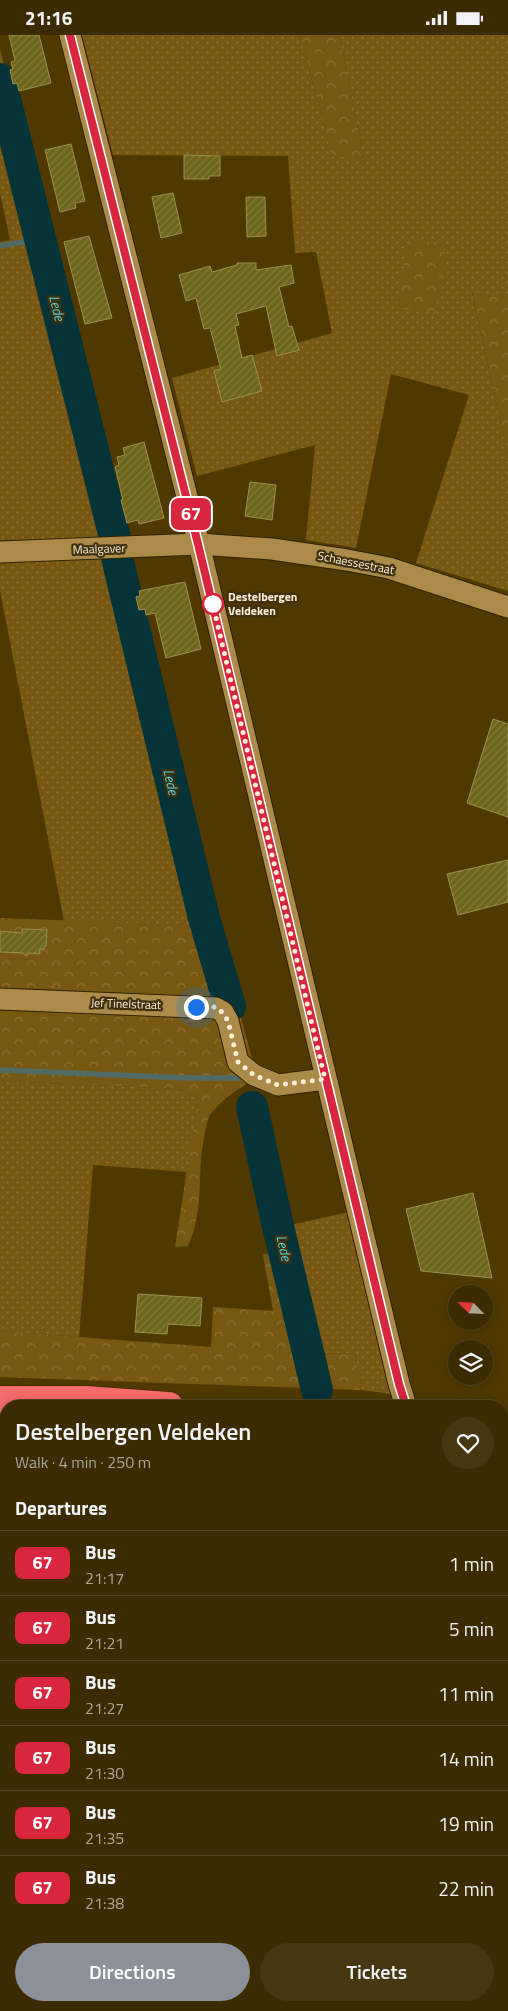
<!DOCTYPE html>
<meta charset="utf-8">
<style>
body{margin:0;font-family:"Titillium Web",sans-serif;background:#473710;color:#f1f3f6;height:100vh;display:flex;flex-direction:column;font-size:19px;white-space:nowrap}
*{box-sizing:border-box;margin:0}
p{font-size:16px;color:#aca799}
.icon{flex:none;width:28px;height:28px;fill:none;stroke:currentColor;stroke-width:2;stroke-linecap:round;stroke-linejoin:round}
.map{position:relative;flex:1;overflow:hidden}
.side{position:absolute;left:0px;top:1365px;width:509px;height:611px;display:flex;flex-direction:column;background:#3c2b01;border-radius:20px 20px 0 0;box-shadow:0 2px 12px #0003,0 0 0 1px #554723}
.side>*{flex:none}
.badge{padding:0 10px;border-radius:8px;font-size:18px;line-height:32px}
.needle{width:32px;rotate:294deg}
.fabs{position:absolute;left:448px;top:1250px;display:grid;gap:10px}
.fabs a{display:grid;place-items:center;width:45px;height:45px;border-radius:50%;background:#3c2b01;box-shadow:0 2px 12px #0003,0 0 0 1px #554723;font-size:25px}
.you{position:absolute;width:25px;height:25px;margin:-12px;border:4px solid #fff;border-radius:50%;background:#1a73e8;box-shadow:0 0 0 8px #1a73e833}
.map>.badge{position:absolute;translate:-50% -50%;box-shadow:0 0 0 2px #fff}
h2{padding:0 15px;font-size:19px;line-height:45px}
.round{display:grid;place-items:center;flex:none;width:52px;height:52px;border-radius:26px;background:#473710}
.headline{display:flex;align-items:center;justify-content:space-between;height:85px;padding:0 15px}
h1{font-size:24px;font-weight:600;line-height:38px}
.button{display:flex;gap:10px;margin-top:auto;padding:10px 15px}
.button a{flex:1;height:58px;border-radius:30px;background:#8c9099;color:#fff;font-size:20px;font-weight:600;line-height:58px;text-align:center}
.button a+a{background:#473710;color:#f1f3f6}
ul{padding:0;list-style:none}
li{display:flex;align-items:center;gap:15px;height:65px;padding:0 15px;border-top:1px solid #554723}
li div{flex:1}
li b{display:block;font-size:19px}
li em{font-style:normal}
li .badge{min-width:55px;font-weight:700;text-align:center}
.status{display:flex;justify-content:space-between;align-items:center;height:35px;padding:0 25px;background:#3c2b01;direction:ltr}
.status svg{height:14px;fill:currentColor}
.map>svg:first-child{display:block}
.grass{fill:url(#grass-dots)}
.forest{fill:url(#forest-crowns)}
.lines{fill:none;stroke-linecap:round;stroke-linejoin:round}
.stream{stroke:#516c67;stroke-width:5.5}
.river{stroke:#063337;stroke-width:32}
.building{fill:url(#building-hatch);stroke:#9b924c}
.minor-casing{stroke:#312100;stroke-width:23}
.motorway-casing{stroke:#312100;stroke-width:29}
.path{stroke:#9d895f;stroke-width:3;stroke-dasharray:1 4;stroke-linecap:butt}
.minor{stroke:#ac8b4a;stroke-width:21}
.motorway{stroke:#f66b6c;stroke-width:28}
.rail-casing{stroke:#deceaf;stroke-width:5.5}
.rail{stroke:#41300d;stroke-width:4;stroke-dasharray:11;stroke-linecap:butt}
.line-casing{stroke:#fff;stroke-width:11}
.line{stroke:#d7263d;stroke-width:8}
.walk{stroke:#fff0d7;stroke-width:5;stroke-dasharray:0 9}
.stop-dot{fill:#fff;stroke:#d7263d;stroke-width:2.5}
.labels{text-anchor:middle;stroke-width:4.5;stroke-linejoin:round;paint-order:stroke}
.street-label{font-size:12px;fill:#fff0d7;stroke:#41300d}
.stop-label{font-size:12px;font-weight:bold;fill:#fff0d7;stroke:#41300d;text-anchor:start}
.water-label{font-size:14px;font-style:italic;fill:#4ed8e2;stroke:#41300d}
</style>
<div class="status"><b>21:16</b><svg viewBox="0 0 49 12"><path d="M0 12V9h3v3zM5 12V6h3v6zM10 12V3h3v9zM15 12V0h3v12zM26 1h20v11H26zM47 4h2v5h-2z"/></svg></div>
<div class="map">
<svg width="508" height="1976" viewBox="0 0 508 1976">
<defs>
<pattern id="grass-dots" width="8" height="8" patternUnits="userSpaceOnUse" patternTransform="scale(1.25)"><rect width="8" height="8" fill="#775813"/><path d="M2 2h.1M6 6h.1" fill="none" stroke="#8b7035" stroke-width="1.8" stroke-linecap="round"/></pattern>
<pattern id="forest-crowns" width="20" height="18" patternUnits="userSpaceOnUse" patternTransform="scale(1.25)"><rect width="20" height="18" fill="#775813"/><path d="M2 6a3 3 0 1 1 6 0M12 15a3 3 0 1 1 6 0" fill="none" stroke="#8b7035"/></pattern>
<pattern id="building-hatch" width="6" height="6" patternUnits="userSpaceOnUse" patternTransform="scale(1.25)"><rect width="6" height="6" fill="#6e651b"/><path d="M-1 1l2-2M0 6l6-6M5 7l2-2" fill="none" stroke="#847b3b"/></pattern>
</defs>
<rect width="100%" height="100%" fill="#503901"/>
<!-- grass -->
<g class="grass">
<polygon points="82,0 300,0 332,121 364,123 339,0 508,0 508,262 472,258 508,421 508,556 416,528 469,360 391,339 356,513 306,505 315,410 197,441 172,343 332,298 316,217 295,218 288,121 113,120"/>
<polygon points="0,14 122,502 0,512 0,207 10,205 0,158"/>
<polygon points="131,521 216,891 64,886 0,555 0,527"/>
<polygon points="0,1046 179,1054 198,1064 187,1137 93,1130 79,1302 0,1296"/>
<polygon points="349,1177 391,1359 362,1355 355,1319 311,1318 286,1191"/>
<polygon points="0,1424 6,1424 6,1561 0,1483"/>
<rect x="391" y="1970" width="50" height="6"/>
</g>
<!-- forest -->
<g class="forest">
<polygon points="300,0 339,0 364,123 332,122"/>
<polygon points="408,206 446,208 441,252 435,278 397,273"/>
<polygon points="472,257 508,262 508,421"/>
<path d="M0,883L216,891L257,1042C240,1053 222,1063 210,1080C207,1085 206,1092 205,1098C196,1135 205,1176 188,1211L175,1212L198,1064L179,1054L0,1046Z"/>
<polygon points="289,1211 311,1318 355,1319 362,1355 0,1342 0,1296 211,1312 213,1272 273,1276 263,1220"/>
</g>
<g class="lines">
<!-- stream -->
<g class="stream">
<polyline points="0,211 40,204"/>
<polyline points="0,1035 188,1043 246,1043"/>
<polyline points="0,1464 6,1464"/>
<polyline points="309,1972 347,1970"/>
<polyline points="212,1976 223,1976"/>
</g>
<!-- river -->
<g class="river">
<polyline points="0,44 115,503"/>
<polyline points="117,523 204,883 230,971"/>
<polyline points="252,1072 277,1187 317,1355"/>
<polyline points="416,1970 416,1976"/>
</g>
</g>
<!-- building -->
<g class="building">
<polygon points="9,0 39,0 51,48 19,56 17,48 13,49 10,35 13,34 11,27 15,26"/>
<polygon points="71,109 85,166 75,168 76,173 60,177 45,115"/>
<polygon points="184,120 220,121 220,141 209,141 209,144 184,144"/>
<polygon points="173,158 182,198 161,203 152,162"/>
<polygon points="246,162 265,162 266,201 247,202"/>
<polygon points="89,201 112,283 85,289 64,207"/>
<polygon points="237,228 256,228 256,235 291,230 294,248 279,252 289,292 292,291 299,315 277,321 266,271 236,279 239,290 235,291 242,323 252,320 262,356 222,367 214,336 221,334 210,293 204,294 196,263 186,266 179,240 210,231 212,237 237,230"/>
<polygon points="144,407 164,483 139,489 138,485 127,488 121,465 123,465 115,432 119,430 117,422 125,420 123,413"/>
<polygon points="250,447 276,450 272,485 245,481"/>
<polygon points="185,547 201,614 166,623 155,578 146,580 145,574 139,575 136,562 140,561 139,556"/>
<polygon points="493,684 508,689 508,782 467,768"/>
<polygon points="508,825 508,867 458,880 447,839"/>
<polygon points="23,894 47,895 46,911 44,911 44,914 40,914 39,919 30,918 26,921 23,918 0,917 0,896 22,898"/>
<polygon points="473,1158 492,1243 421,1236 406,1174"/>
<polygon points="138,1259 202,1263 200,1291 168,1289 167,1299 135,1297"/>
</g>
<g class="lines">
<defs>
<g id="minor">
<polyline points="70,0 199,509 399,1349 406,1371"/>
<polyline points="0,517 199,509 272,514 347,525 389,533 508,572"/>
<polyline points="0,964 216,973 223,977 228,986 238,1027 254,1040 278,1050 325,1044"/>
<polyline points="0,1495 6,1492"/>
<polyline points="0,1586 6,1654"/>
<polyline points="0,1741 6,1743"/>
<polyline points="386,1970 386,1976"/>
<polyline points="175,1976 175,1970"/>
<polyline points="447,1976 447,1970"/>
</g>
<g id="motorway">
<polyline points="0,1365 86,1365 169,1371"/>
<polyline points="502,1398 508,1399"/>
<polyline points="0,1402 6,1402"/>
<polyline points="502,1436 508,1437"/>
</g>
</defs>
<!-- minor casing -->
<use href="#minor" class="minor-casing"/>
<!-- motorway casing -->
<use href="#motorway" class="motorway-casing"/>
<!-- path -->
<g class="path">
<polyline points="0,1929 6,1929"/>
<polyline points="67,1970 69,1976"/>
</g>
<!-- minor -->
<use href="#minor" class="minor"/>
<!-- motorway -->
<use href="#motorway" class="motorway"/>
<defs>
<g id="rail">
<polyline points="502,1557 508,1490"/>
<polyline points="502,1684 508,1616"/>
<polyline points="468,1976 469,1970"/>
<polyline points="479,1976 479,1970"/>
</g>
</defs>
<!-- rail casing -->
<use href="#rail" class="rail-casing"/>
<!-- rail -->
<use href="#rail" class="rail"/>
</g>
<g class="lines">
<defs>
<polyline id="line" points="70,0 198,509 399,1349 406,1371"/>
</defs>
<!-- line casing -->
<use href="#line" class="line-casing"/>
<!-- line -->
<use href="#line" class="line"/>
<!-- walk -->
<polyline class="walk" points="196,972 216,972 223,978 228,986 238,1027 254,1040 278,1050 325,1044 212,566 213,569"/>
</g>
<!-- markers -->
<circle class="stop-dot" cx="213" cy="569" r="10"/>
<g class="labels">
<!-- street labels -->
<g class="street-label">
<text transform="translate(99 514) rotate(-2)" y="4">Maalgaver</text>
<text transform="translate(356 528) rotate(11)" y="4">Schaessestraat</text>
<text transform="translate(126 969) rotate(2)" y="4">Jef Tinelstraat</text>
</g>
<!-- stop labels -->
<g class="stop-label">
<text x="228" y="566">Destelbergen<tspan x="228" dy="14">Veldeken</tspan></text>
</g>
<!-- water labels -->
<g class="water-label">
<text transform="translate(57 273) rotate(76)" y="5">Lede</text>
<text transform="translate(171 747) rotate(77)" y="5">Lede</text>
<text transform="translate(284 1213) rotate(77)" y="5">Lede</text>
</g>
</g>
</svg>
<div class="fabs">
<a><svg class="needle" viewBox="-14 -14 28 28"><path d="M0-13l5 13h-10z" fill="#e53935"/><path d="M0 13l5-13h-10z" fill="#aca799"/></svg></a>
<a><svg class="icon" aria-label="layers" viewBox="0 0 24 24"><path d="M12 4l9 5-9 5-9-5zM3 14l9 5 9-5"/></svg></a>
</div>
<div class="you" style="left:196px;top:972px"></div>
<b class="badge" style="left:191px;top:479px;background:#d7263d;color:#fff">67</b>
<section class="side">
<div class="headline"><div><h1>Destelbergen Veldeken</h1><p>Walk · 4 min · 250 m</p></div><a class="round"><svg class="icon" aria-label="heart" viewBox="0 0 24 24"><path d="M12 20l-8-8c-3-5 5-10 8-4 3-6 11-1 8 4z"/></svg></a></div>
<h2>Departures</h2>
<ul>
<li><span class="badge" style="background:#d7263d;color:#fff">67</span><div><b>Bus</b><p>21:17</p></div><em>1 min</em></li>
<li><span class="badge" style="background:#d7263d;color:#fff">67</span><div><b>Bus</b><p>21:21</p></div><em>5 min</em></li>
<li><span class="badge" style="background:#d7263d;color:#fff">67</span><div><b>Bus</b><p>21:27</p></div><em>11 min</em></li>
<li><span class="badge" style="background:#d7263d;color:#fff">67</span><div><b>Bus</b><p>21:30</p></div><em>14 min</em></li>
<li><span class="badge" style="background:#d7263d;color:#fff">67</span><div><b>Bus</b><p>21:35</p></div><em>19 min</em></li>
<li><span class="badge" style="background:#d7263d;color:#fff">67</span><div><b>Bus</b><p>21:38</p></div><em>22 min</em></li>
</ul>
<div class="button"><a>Directions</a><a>Tickets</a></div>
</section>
</div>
